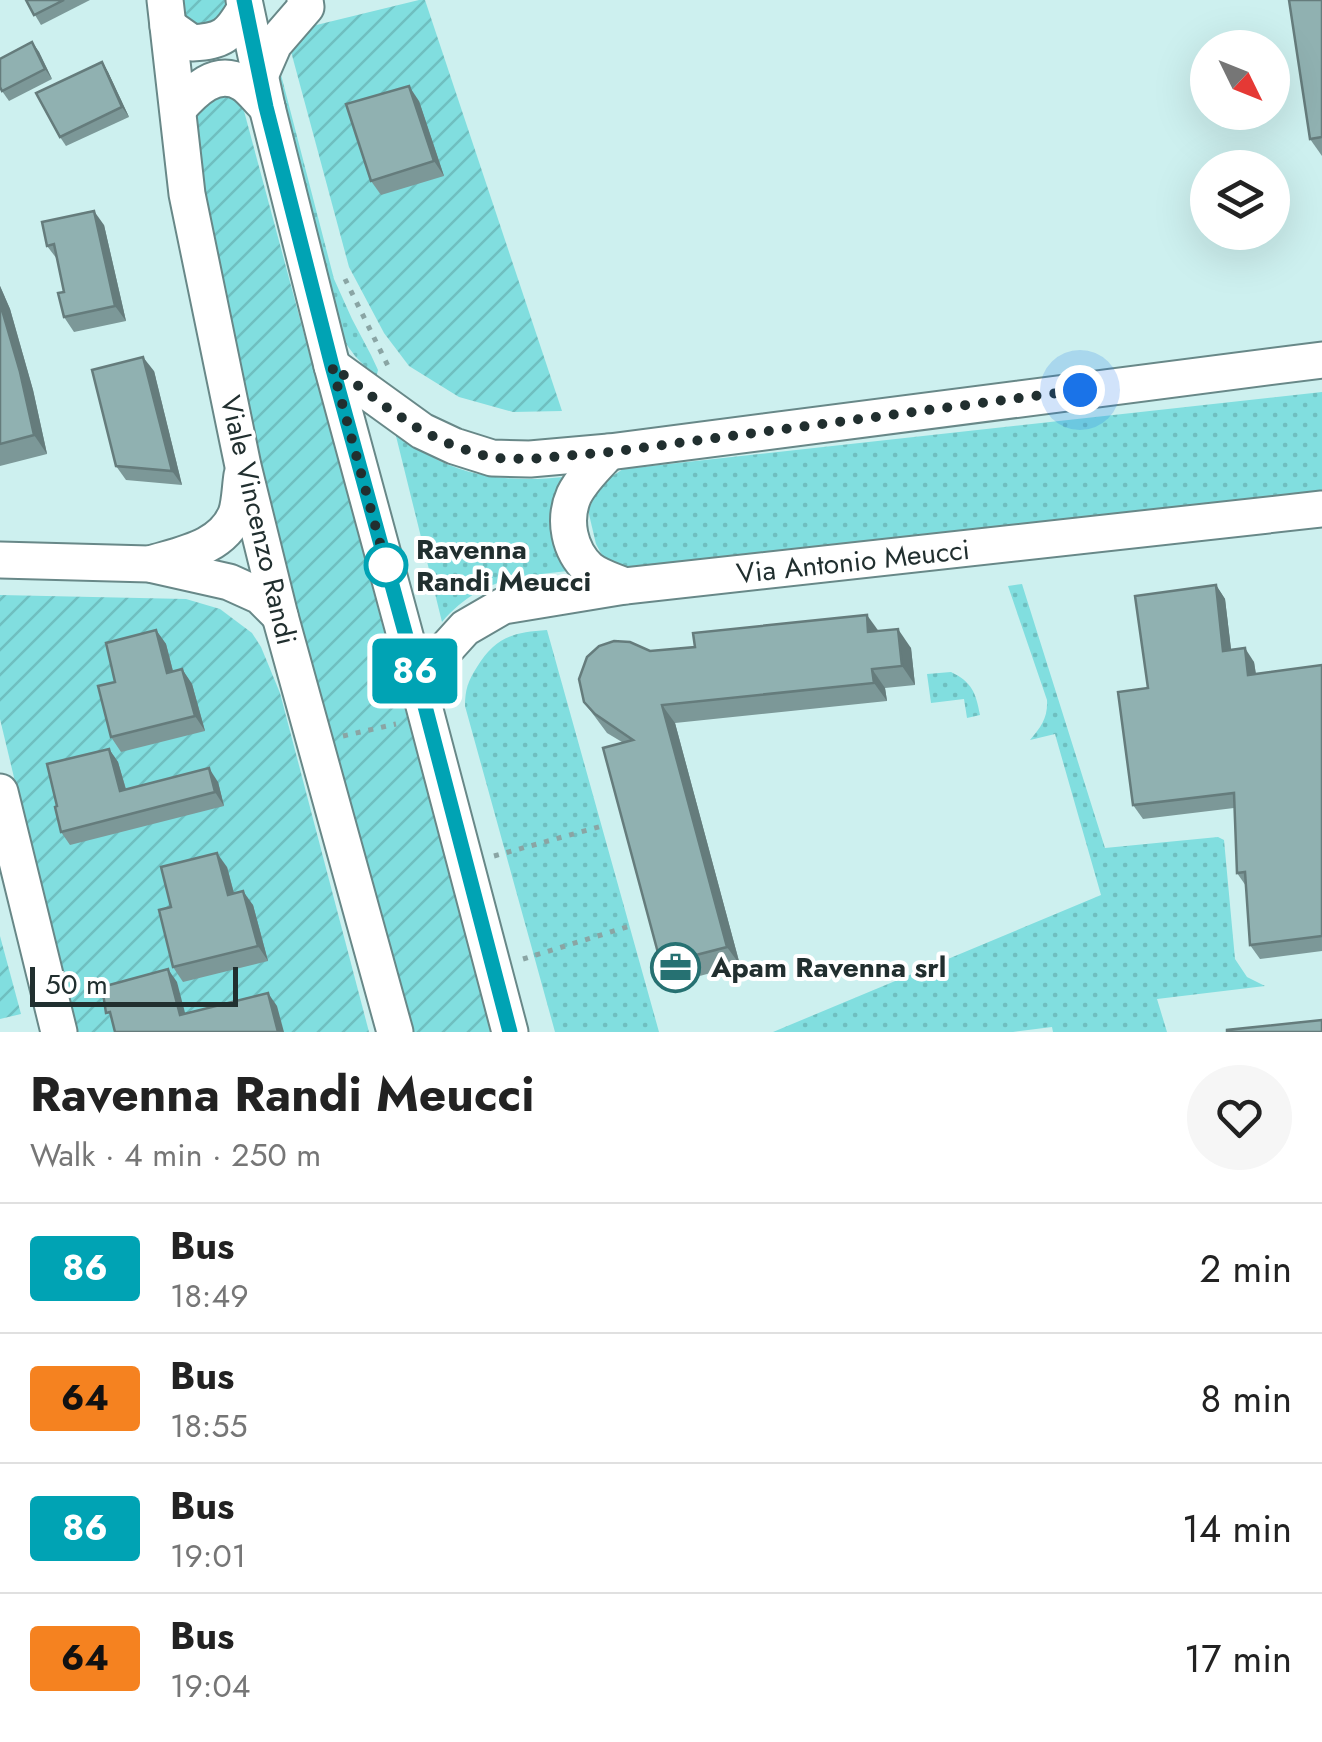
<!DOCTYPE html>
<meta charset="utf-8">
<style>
body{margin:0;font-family:Jost,sans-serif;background:#f6f6f6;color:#222;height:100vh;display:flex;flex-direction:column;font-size:38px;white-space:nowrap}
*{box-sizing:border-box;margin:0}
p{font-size:32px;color:#767676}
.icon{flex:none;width:55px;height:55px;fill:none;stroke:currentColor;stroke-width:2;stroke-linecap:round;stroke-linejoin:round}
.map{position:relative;height:1032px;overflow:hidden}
.details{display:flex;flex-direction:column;background:#fff;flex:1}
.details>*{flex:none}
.badge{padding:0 20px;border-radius:8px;font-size:35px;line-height:65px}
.needle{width:65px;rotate:133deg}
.buttons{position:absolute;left:1190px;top:30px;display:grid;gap:20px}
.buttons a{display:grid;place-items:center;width:100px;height:100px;border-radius:50%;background:#fff;box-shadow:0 10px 40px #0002;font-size:50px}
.scale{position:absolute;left:30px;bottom:25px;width:208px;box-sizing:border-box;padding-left:10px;border:5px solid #212f2f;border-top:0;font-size:28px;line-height:35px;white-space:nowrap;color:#212f2f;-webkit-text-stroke:8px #fff;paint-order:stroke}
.you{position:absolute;width:50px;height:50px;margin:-25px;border:8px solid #fff;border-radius:50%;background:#1a73e8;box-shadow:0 0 0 15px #1a73e833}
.map>.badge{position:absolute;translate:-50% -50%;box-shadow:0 0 0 5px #fff}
.round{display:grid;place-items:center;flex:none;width:105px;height:105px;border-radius:52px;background:#f6f6f6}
.summary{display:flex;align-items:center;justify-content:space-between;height:170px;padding:0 30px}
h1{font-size:48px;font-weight:700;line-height:75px}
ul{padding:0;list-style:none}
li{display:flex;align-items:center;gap:30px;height:130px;padding:0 30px;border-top:2px solid #e0e0e0}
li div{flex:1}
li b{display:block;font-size:38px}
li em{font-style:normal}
li .badge{min-width:110px;font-weight:700;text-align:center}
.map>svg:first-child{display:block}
.grass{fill:url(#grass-dots)}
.garden{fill:url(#garden-furrows)}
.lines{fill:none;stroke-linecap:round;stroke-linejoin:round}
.minor-casing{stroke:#688888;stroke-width:39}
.path{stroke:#8aa5a4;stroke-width:5;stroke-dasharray:5 8;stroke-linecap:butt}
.minor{stroke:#fff;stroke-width:35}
.wall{fill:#7c9898}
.shaded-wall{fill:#657c7c}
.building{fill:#90b1b1;stroke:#657c7c;stroke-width:2.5}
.line-casing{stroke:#fff;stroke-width:22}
.line{stroke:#00a3b4;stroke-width:15}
.walk{stroke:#212f2f;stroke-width:10;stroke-dasharray:0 18}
.stop-dot{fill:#fff;stroke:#00a3b4;stroke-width:5}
.labels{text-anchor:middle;stroke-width:8;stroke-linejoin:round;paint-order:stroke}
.street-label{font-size:28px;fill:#212f2f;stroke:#fff}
.stop-label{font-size:28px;font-weight:bold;fill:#212f2f;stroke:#fff;text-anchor:start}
.poi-label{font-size:28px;font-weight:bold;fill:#212f2f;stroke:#fff;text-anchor:start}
</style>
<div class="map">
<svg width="1322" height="1032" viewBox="0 0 1322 1032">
<defs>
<pattern id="grass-dots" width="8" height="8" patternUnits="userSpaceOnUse" patternTransform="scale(2.5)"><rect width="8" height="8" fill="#81dedf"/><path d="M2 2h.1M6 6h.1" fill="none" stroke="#6fbfc0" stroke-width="1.8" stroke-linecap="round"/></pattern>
<pattern id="garden-furrows" width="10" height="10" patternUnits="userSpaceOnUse" patternTransform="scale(2.5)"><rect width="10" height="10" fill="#81dedf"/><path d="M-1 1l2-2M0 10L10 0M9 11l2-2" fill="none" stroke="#6fbfc0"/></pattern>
</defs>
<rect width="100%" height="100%" fill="#cdf0ef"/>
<!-- grass -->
<g class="grass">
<polygon points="279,67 334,279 352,319 371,355 378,370 376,378 355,356 341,337 274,77"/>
<polygon points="1322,392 1322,494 624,567 603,557 596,544 588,510 595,495 608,479 623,469"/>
<path d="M395,432C407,440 417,448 429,455C469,479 519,482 564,477C544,524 554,528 575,570C519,577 481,577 442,622Z"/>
<path d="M1022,584L1105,848L1218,837L1224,840L1235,959L1247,977L1265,986L1157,999L1167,1032H1053L1052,1027L1013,1032H773L1101,895L1055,734L1030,740C1041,727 1048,718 1047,700L1008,586Z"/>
<path d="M547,630L659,1032H555L465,706C465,690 468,681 477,667C495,637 514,632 547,630Z"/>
<path d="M951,672C972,682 976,693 980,715L967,718L964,699L931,703L927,674Z"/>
</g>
<!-- garden -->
<g class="garden">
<polygon points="178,0 226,0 227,8 222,22 186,27"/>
<polygon points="419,0 425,0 562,411 513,412 459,397 409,366 384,333 349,267 289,44 304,28"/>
<polygon points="221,94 235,98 244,111 492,1032 411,1032 241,398 190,121 194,108"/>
<polygon points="0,595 186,599 220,609 252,633 261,647 280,693 369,1032 75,1032 0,719"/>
<polygon points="0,936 21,1014 0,1019"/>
</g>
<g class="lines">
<defs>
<g id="minor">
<polyline points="165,0 187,194 243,466 280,616 395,1032"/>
<polyline points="244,0 267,107 332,366 419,687 510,1032"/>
<path d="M168,26L192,43C223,41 229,36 245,9"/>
<polyline points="260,76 274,44 306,7 305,0"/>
<path d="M178,109C194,91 216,68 242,83C251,88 259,100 267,107"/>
<polyline points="332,366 422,431 454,446 492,458 530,459 609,452 1322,360"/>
<path d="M609,452C597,465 582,479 574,495C563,520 569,550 589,569C599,577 613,581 625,586"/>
<polyline points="0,560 149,564 229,582 260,596 280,616"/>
<path d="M150,564C182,554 222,548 236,514C240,503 240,487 242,475"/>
<polyline points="419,687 436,660 465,628 503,606 625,586 1322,509"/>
<polyline points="0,792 59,1032"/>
</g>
</defs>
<!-- minor casing -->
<use href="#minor" class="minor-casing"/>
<!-- path -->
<g class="path">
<polyline points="345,279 391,372"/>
<polyline points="343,736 396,724"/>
<polyline points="494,856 602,826"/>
<polyline points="523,959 630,926"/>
</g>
<!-- minor -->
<use href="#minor" class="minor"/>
</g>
<!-- wall -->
<g class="wall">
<polygon points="26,0 90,0 41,25"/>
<polygon points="1322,0 1322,156 1310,139"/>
<polygon points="32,42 39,52 52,79 9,101 2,91"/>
<polygon points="102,62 108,72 129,117 66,146 60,137"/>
<polygon points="419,101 444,176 381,195 371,181"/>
<polygon points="104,225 126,321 74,332 64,317 64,292 57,259 47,246"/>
<polygon points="0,286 10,309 33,390 47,454 0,466"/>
<polygon points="154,371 182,485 126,480 116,466"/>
<polygon points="1216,585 1225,599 1231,650 1254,662 1256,674 1322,665 1322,951 1260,959 1250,945 1246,886 1237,873 1234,808 1143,819 1133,805"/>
<polygon points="156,630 166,644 173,671 182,669 192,684 205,731 121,752 111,737 115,682"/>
<polygon points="879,631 911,648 915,685 885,688 887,701 675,723 740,965 674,983 661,964 622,742 607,733 584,702 650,651"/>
<polygon points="109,749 118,762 126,789 218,782 224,806 70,845 61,832 57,806"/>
<polygon points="227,867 234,893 253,905 268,961 183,982 173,967 171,907"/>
</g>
<!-- shaded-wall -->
<g class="shaded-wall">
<polygon points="32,42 39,52 52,79 45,69"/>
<polygon points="102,62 108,72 129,117 122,107"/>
<polygon points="409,86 419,101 444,176 434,161"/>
<polygon points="94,211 104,225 126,321 115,306"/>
<polygon points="0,286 10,309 33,390 47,454 34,435 0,303"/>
<polygon points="143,357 154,371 182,485 172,471"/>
<polygon points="1216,585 1225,599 1233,665 1223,651"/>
<polygon points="867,615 880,633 868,632"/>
<polygon points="898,629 911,648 915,685 902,666"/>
<polygon points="156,630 166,644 177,687 167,673"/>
<polygon points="1245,648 1254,662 1258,689 1248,675"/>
<polygon points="182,669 192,684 205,731 195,716"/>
<polygon points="872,669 885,688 887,701 874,683"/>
<polygon points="662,705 675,723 740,965 727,947"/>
<polygon points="109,749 118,762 130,804 120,791"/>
<polygon points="209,768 218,782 224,806 215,792"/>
<polygon points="217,853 227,867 238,909 228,895"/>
<polygon points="243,891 253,905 268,961 258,946"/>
<polygon points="168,969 177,982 189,1028 180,1015"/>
<polygon points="268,993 277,1006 284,1032 278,1032"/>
</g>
<!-- building -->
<g class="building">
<polygon points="26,0 64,0 34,15"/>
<polygon points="1289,0 1322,0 1322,137 1310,139"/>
<polygon points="32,42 45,69 2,91 0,87 0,59"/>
<polygon points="102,62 122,107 60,137 36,93"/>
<polygon points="409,86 434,161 371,181 346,104"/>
<polygon points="94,211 115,306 64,317 58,293 64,292 54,244 47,246 42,222"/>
<polygon points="0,303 20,372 34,435 0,444"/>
<polygon points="143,357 172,471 116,466 92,370"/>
<polygon points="1216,585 1223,651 1245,648 1248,675 1322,665 1322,936 1250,945 1245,872 1237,873 1234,793 1133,805 1118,692 1148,688 1135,596"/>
<polygon points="867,615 868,632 898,629 902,666 872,669 874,683 662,705 727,947 661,964 603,748 633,740 595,714 584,702 579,679 587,657 599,646 614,641 630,642 650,651 695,647 693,633"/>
<polygon points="156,630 167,673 182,669 195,716 111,737 98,686 115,682 106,643"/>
<polygon points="109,749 120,791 209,768 215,792 61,832 55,807 57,806 47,764"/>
<polygon points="217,853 228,895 243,891 258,946 173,967 159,910 171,907 161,867"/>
<polygon points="168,969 180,1015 268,993 278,1032 115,1032 110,1012 106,1013 102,987"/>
<polygon points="1322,1020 1322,1032 1227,1032 1227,1030"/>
</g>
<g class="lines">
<defs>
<polyline id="line" points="244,0 266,107 332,366 420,687 510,1032"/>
</defs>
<!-- line casing -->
<use href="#line" class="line-casing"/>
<!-- line -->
<use href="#line" class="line"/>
<!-- walk -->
<polyline class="walk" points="386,565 390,580 332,366 386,407 422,431 454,446 492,458 530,459 610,452 1080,390"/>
</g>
<!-- icons -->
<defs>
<symbol id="office-ring" viewBox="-11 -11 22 22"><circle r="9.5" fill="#fff" stroke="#267172" stroke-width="1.5"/><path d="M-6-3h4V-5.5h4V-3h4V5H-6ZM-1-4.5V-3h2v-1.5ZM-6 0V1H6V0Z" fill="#267172"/></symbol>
</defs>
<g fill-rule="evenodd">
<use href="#office-ring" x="648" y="940" width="55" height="55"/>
</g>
<!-- markers -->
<circle class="stop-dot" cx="386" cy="565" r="20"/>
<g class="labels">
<!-- street labels -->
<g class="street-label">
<text transform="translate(259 520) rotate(77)" y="10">Viale Vincenzo Randi</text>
<text transform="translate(853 561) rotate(-6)" y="10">Via Antonio Meucci</text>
</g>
<!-- stop labels -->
<g class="stop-label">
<text x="416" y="559">Ravenna<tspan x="416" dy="32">Randi Meucci</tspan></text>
</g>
<!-- poi labels -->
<g class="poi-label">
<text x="711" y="977">Apam Ravenna srl</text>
</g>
</g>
</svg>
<div class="buttons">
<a><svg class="needle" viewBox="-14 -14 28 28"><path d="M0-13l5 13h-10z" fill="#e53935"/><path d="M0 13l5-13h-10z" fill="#767676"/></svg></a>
<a><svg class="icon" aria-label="layers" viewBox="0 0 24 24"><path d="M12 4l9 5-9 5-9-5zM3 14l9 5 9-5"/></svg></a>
</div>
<div class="scale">50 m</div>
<div class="you" style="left:1080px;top:390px"></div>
<b class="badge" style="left:415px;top:671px;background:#00a3b4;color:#fff">86</b>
</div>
<section class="details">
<div class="summary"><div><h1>Ravenna Randi Meucci</h1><p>Walk · 4 min · 250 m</p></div><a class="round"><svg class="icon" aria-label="heart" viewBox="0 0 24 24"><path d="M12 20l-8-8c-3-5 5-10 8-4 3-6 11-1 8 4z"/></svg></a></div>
<ul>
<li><span class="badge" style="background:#00a3b4;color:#fff">86</span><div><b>Bus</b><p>18:49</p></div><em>2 min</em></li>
<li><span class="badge" style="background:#f58220;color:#111">64</span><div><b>Bus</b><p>18:55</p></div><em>8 min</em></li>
<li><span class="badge" style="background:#00a3b4;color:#fff">86</span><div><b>Bus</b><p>19:01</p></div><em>14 min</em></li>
<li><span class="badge" style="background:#f58220;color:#111">64</span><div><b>Bus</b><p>19:04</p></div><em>17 min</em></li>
</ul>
</section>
